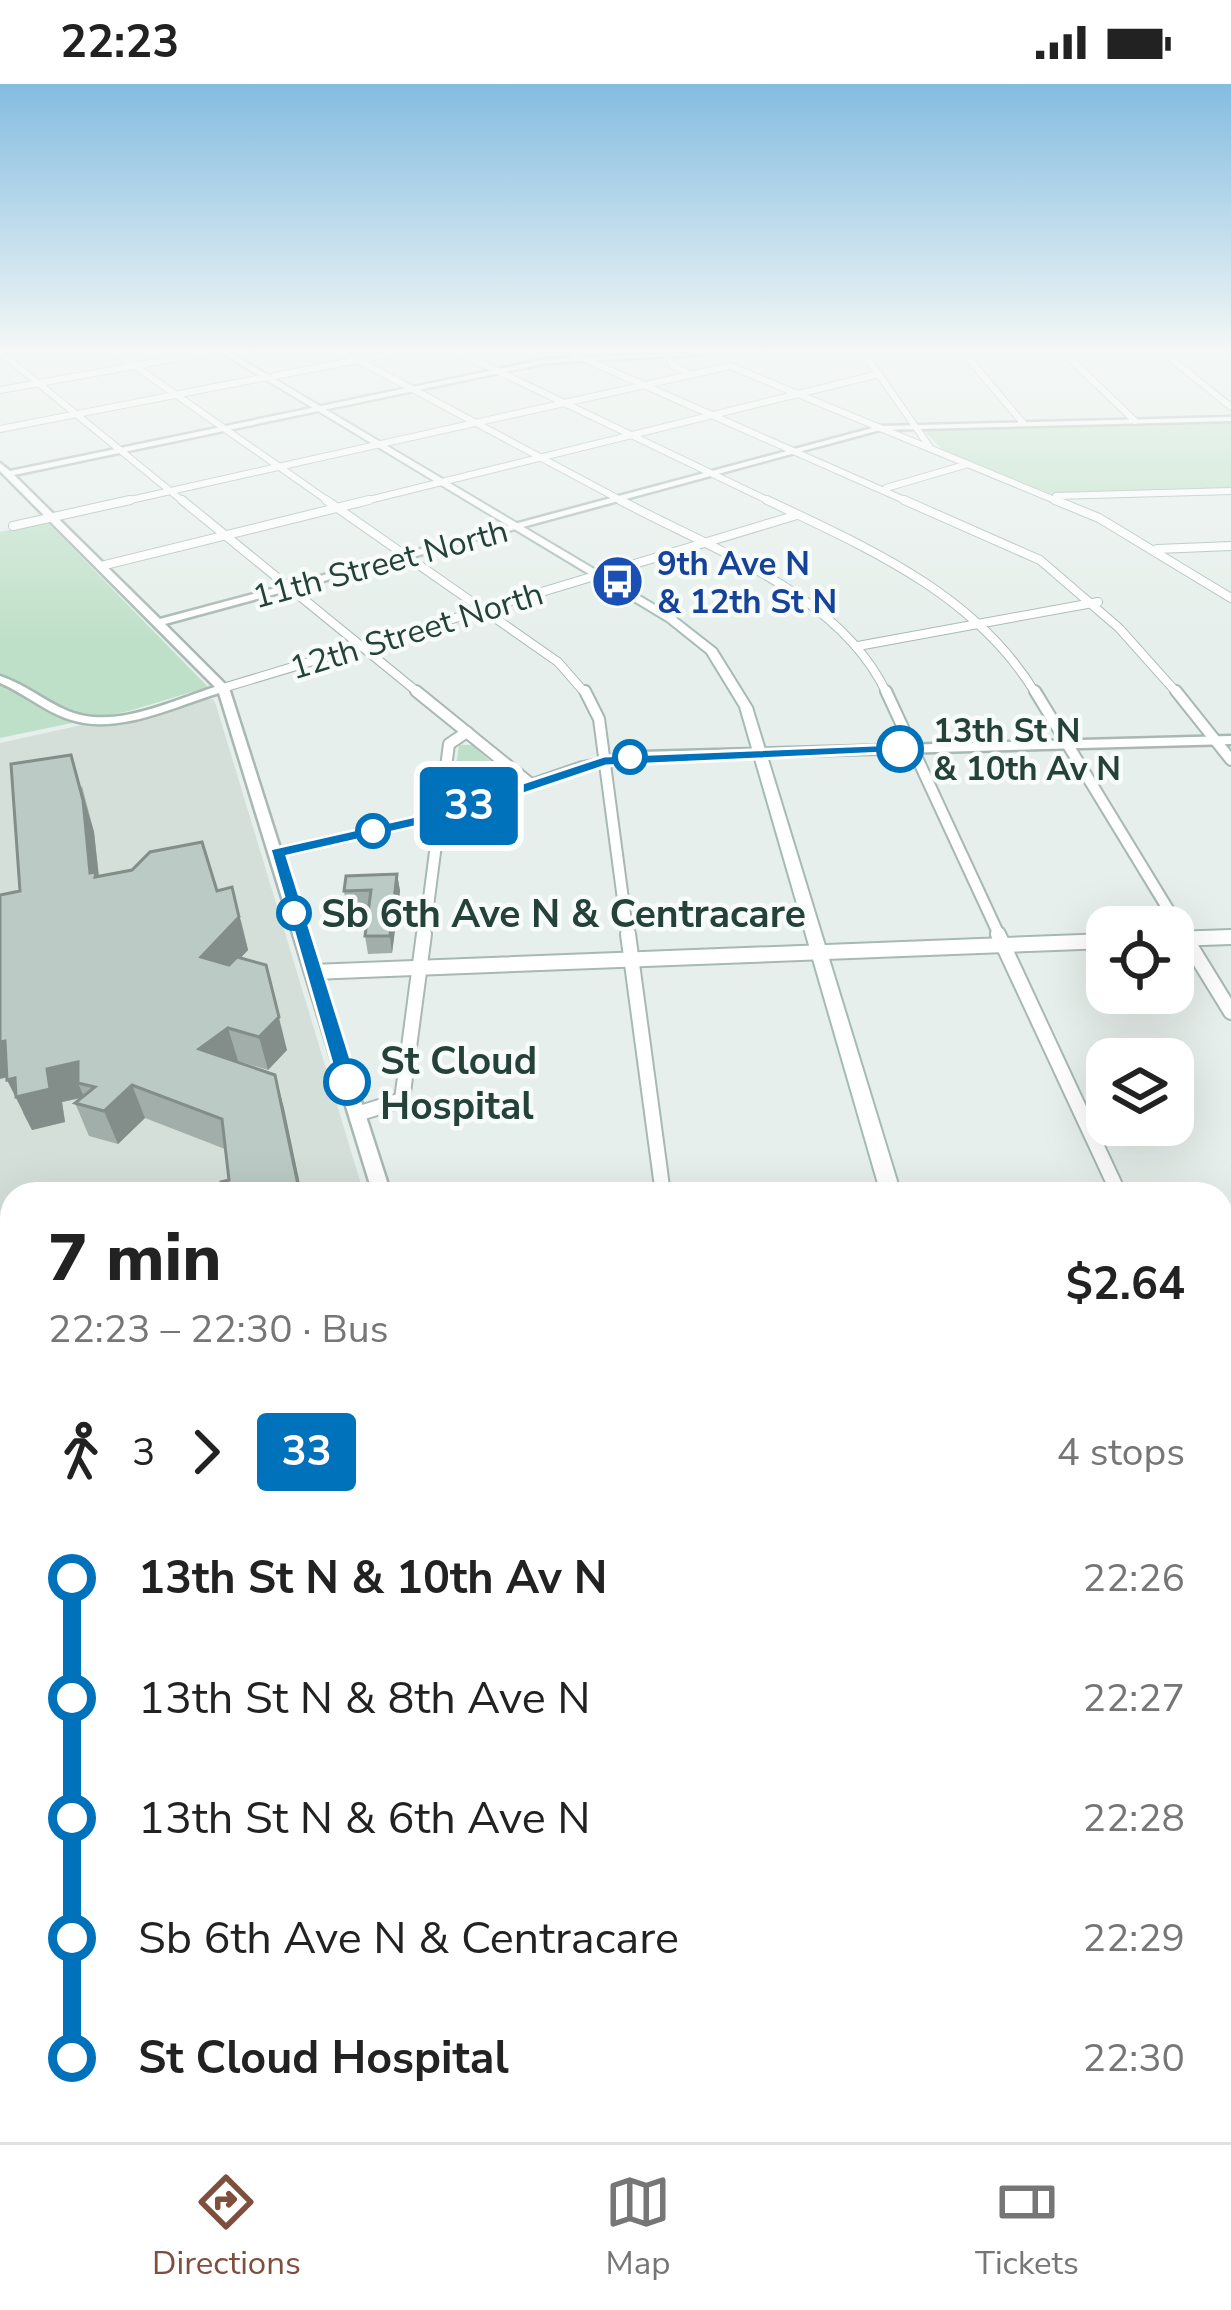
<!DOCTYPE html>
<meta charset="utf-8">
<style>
body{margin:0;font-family:"Nunito Sans",sans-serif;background:#f6f6f6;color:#222;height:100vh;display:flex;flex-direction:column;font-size:45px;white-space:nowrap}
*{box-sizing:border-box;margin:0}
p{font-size:39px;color:#767676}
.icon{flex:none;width:66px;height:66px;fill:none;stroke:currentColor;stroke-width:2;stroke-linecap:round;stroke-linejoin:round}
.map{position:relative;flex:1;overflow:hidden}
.panel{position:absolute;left:0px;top:1098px;width:1233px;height:960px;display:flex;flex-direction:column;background:#fff;border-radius:36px 36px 0 0;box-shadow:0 12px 48px #0002}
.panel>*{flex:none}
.badge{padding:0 24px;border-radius:9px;font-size:42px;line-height:78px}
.tools{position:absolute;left:1086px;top:822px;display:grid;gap:24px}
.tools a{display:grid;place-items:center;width:108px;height:108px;border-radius:24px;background:#fff;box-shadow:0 12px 48px #0002;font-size:60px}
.map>.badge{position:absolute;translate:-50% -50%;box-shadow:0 0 0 6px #fff}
.legs{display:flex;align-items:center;gap:18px;height:132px;padding:0 48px;font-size:39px}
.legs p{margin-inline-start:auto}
.summary{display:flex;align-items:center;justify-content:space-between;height:204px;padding:0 48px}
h1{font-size:66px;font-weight:800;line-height:90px}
ul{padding:0 48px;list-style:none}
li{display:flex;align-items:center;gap:42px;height:120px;font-size:45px}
li i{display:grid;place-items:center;width:18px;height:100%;margin:0 15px;background:currentColor}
li i::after{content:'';width:30px;height:30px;margin:-15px;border:9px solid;border-radius:50%;background:#fff}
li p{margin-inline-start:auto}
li:first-child i{background:linear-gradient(#0000 50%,currentColor 0)}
li:last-child i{background:linear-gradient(currentColor 50%,#0000 0)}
.status{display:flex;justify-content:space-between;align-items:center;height:84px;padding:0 60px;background:#fff;direction:ltr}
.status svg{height:33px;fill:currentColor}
.dock{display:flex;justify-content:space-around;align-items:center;height:168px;border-top:3px solid #e0e0e0;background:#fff;font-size:33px;color:#767676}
.dock a{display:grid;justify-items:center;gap:6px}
.dock .active{color:#804e3d}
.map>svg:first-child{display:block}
.built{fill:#d4dfda}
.green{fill:#bfe0c8}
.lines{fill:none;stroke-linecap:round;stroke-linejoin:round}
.minor-far3-casing{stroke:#a8b8b2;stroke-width:8}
.minor-far2-casing{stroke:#a8b8b2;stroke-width:10}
.minor-far1-casing{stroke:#a8b8b2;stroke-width:14}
.minor-casing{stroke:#a8b8b2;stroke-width:18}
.tertiary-casing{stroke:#a8b8b2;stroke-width:5}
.secondary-casing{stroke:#a4bbb3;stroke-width:4}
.minor-far3{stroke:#fff;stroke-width:6}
.minor-far2{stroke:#fff;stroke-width:8}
.minor-far1{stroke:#fff;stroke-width:10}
.minor{stroke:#fff;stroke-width:14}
.tertiary{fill:#fff;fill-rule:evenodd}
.secondary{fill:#fff;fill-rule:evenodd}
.wall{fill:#a1aea9}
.shaded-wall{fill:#838d89}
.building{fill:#bbcac4;stroke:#838d89;stroke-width:3}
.line-1{fill:#0072bc;stroke:#fff;stroke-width:3}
.stop-1-dot{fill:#fff;stroke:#0072bc;stroke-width:6}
.labels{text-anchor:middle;stroke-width:9;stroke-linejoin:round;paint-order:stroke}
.far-street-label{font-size:33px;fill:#24423a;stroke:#f7fbf9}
.far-transit-label{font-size:33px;font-weight:bold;fill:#164399;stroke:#f7fbf9;text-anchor:start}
.far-stop-label{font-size:33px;font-weight:bold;fill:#24423a;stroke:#f7fbf9;text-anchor:start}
.stop-label{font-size:39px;font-weight:bold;fill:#24423a;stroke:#f7fbf9;text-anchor:start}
</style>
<div class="status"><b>22:23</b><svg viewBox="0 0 49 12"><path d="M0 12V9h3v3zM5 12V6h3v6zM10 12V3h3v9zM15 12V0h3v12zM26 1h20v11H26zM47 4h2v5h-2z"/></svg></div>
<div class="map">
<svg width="1231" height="2058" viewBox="0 0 1231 2058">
<rect width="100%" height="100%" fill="#e6efeb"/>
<!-- built -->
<g class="built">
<polygon points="200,615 213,615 216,621 364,1110 12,1110 12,1712 0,1714 0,659"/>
<polygon points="1231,1160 1231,2058 1097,2058 1096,2046 1221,2046 1221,1161"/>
</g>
<!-- green -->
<g class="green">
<polygon points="1231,338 1231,405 1051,410 943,366 922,345"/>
<polygon points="47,438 208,603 129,627 0,654 0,448"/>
<polygon points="459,661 472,661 516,700 463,720 451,716"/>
</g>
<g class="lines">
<defs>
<g id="minor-far3">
<polyline points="0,268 185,419"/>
<polyline points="115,268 331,419"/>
<polyline points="343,268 626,419"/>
<polyline points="458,268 773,419"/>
<polyline points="569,268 911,419"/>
<polyline points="666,268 672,281 686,288"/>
<polyline points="863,268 929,362"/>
<polyline points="963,268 1023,339"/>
<polyline points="1063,268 1135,337"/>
<polyline points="1163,268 1231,323"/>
<polyline points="274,292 401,268"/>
<polyline points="0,306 212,268"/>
<polyline points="0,345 267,293"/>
<polyline points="886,404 968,380"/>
<polyline points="1056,412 1231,407"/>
<polyline points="117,419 730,282 1062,419"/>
<polyline points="357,419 879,290"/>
</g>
<g id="minor-far2">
<polyline points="182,416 420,610"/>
<polyline points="326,416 558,578 586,610"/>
<path d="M620,416C711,465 841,510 887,610"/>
<path d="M767,416C868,464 976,510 1036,610"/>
<polyline points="904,416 1040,476 1119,544 1178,610"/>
<polyline points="1055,416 1099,434 1231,514"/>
<polyline points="13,442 130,416"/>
<polyline points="1157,465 1231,462"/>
<polyline points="101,482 369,416"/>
<polyline points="858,562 1098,518"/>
<polyline points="223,604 797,431"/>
</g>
<g id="minor-far1">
<polyline points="416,607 532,701"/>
<polyline points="585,607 599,635 628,853"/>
<polyline points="886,607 1000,853"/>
<polyline points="1035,607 1185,853"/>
<polyline points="1176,607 1231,676"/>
<polyline points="424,853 449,660 467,648"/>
</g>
<g id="minor">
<polyline points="628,850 663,1110"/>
<polyline points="998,850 1119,1110"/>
<polyline points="1183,850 1231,928"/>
<polyline points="1173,855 1231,853"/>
<polyline points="312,888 1107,857"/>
<polyline points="357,1030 402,1016 424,850"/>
</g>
<g id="tertiary">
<path d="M705,268H743L547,279L14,391L160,535L880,342L1231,333V337L880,346L165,540L229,604L280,764L439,728L580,679L642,668L1231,652V660L642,676L586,685L448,734L282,772L391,1110H373L219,609C173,623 117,652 68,635C44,627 24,609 0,599V592C25,600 44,617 68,627C114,646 171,617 215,603L0,387V379L10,387L547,275Z"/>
<polygon points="1231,1136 1231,1150 1221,1151 1221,1137"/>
<polygon points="716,2046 746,2046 751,2058 721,2058"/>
</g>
<g id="secondary">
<polygon points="220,268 229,268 675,533 716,565 752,623 901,1110 881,1110 740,623 707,569 667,537"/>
<polygon points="978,2046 1010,2046 1011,2058 979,2058"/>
<polygon points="1032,2046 1064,2046 1065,2058 1033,2058"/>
</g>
</defs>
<!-- minor-far3 casing -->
<use href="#minor-far3" class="minor-far3-casing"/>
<!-- minor-far2 casing -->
<use href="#minor-far2" class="minor-far2-casing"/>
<!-- minor-far1 casing -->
<use href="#minor-far1" class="minor-far1-casing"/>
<!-- minor casing -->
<use href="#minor" class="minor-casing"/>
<!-- tertiary casing -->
<use href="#tertiary" class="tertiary-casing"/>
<!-- secondary casing -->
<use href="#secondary" class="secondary-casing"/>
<!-- minor-far3 -->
<use href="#minor-far3" class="minor-far3"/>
<!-- minor-far2 -->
<use href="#minor-far2" class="minor-far2"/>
<!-- minor-far1 -->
<use href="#minor-far1" class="minor-far1"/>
<!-- minor -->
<use href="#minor" class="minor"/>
<!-- tertiary -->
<use href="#tertiary" class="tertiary"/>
<!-- secondary -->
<use href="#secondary" class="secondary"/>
</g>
<!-- wall -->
<g class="wall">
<polygon points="82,702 94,748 99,792 217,807 241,836 248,866 240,874 287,966 268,986 238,977 236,978 275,991 302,1110 222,1110 229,1096 225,1065 145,1034 118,1060 89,1052 75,1019 81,1014 62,1018 65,1038 32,1046 23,1029 20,807"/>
<polygon points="397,790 400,807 392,869 368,870 365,852 369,823 347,824 344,807"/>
<polygon points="1231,1319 1231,1438 1221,1439 1221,1320"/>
<polygon points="1231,1501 1231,1784 1221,1785 1221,1502"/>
</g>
<!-- shaded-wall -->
<g class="shaded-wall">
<polygon points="71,671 94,748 99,795 90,789"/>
<polygon points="397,790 400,807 392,869 390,852"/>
<polygon points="232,803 248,866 211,906 201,873"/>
<polygon points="266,881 287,966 268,986 259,953"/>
<polygon points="228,944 238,977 209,998 199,965"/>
<polygon points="5,957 20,990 0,995 0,958"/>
<polygon points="78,978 78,999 84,1013 62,1018 65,1038 32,1046 7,996"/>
<polygon points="275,991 284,1024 302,1110 264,1110"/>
<polygon points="132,1001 145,1034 118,1060 104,1027"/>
<polygon points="12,1378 12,1534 0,1537 0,1514"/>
</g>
<!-- building -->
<g class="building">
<polygon points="71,671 83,716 90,789 96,788 95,793 132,786 150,768 202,758 217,807 232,803 239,833 201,873 229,881 237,873 266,881 279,933 259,953 228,944 199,965 275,991 298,1101 264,1110 222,1110 221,1098 229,1096 222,1035 132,1001 104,1027 75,1019 95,1003 78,999 78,978 47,985 50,1005 16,1013 15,994 7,996 5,957 0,958 0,811 20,807 11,680"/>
<polygon points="397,790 390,852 365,852 371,806 344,807 346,792"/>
<polygon points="12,1277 12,1378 6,1512 0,1514 0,1280"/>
<polygon points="1231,1319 1231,1419 1221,1420 1221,1320"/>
<polygon points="1231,1501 1231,1772 1221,1772 1221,1502"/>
</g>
<!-- sky -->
<linearGradient id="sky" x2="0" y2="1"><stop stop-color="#84bce0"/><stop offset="0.48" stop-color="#f4f8f6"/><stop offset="1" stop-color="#f4f8f6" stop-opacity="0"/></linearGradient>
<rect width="1231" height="556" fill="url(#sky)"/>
<!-- line-1 -->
<polygon class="line-1" points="900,660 906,668 606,682 449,735 287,772 358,998 355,1004 339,1004 270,765 438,727 604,672"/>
<!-- icons -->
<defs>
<symbol id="bus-disc" viewBox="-11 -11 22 22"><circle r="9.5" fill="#1a4fb4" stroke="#f7fbf9"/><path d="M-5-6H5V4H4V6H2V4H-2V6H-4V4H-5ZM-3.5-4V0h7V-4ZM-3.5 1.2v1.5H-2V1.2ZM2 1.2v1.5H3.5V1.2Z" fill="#fff"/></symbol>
</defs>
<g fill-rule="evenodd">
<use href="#bus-disc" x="588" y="468" width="59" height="59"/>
</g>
<!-- markers -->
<g class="stop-1-dot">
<circle cx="900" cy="665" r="21"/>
<circle cx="630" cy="673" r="15"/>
<circle cx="373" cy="747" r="15"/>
<circle cx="294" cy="829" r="15"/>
<circle cx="347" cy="998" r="21"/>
</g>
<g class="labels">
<!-- far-street labels -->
<g class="far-street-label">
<text transform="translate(380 479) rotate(-15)" y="12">11th Street North</text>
<text transform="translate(416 546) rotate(-17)" y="12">12th Street North</text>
</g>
<!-- far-transit labels -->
<g class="far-transit-label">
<text x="657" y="491">9th Ave N<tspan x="657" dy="38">&amp; 12th St N</tspan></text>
</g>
<!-- far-stop labels -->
<g class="far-stop-label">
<text x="933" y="658">13th St N<tspan x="933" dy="38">&amp; 10th Av N</tspan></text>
</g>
<!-- stop labels -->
<g class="stop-label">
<text x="321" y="843">Sb 6th Ave N &amp; Centracare</text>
<text x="380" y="990">St Cloud<tspan x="380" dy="45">Hospital</tspan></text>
</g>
</g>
</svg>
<div class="tools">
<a><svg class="icon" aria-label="locate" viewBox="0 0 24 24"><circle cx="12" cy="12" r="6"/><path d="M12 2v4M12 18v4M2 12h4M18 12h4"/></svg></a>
<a><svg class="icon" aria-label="layers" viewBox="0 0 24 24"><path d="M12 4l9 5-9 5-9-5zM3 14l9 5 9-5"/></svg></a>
</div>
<b class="badge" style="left:469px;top:722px;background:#0072bc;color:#fff">33</b>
<section class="panel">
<div class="summary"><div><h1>7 min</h1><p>22:23 – 22:30 · Bus</p></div><b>$2.64</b></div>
<div class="legs"><svg class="icon" aria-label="walk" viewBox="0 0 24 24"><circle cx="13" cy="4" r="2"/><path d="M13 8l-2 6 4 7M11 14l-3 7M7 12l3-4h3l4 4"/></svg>3<svg class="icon" aria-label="forward" viewBox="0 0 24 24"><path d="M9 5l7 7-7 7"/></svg><b class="badge" style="background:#0072bc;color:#fff">33</b><p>4 stops</p></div>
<ul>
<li><i style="color:#0072bc"></i><b>13th St N &amp; 10th Av N</b><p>22:26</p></li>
<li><i style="color:#0072bc"></i><span>13th St N &amp; 8th Ave N</span><p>22:27</p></li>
<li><i style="color:#0072bc"></i><span>13th St N &amp; 6th Ave N</span><p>22:28</p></li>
<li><i style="color:#0072bc"></i><span>Sb 6th Ave N &amp; Centracare</span><p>22:29</p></li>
<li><i style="color:#0072bc"></i><b>St Cloud Hospital</b><p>22:30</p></li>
</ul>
</section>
</div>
<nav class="dock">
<a class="active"><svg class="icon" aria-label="directions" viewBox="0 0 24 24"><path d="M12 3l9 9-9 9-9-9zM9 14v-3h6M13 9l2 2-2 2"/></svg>Directions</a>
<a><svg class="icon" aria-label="map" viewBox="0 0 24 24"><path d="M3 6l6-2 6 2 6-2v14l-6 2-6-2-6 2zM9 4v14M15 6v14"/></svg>Map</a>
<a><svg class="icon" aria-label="tickets" viewBox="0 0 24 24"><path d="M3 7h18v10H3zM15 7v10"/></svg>Tickets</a>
</nav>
